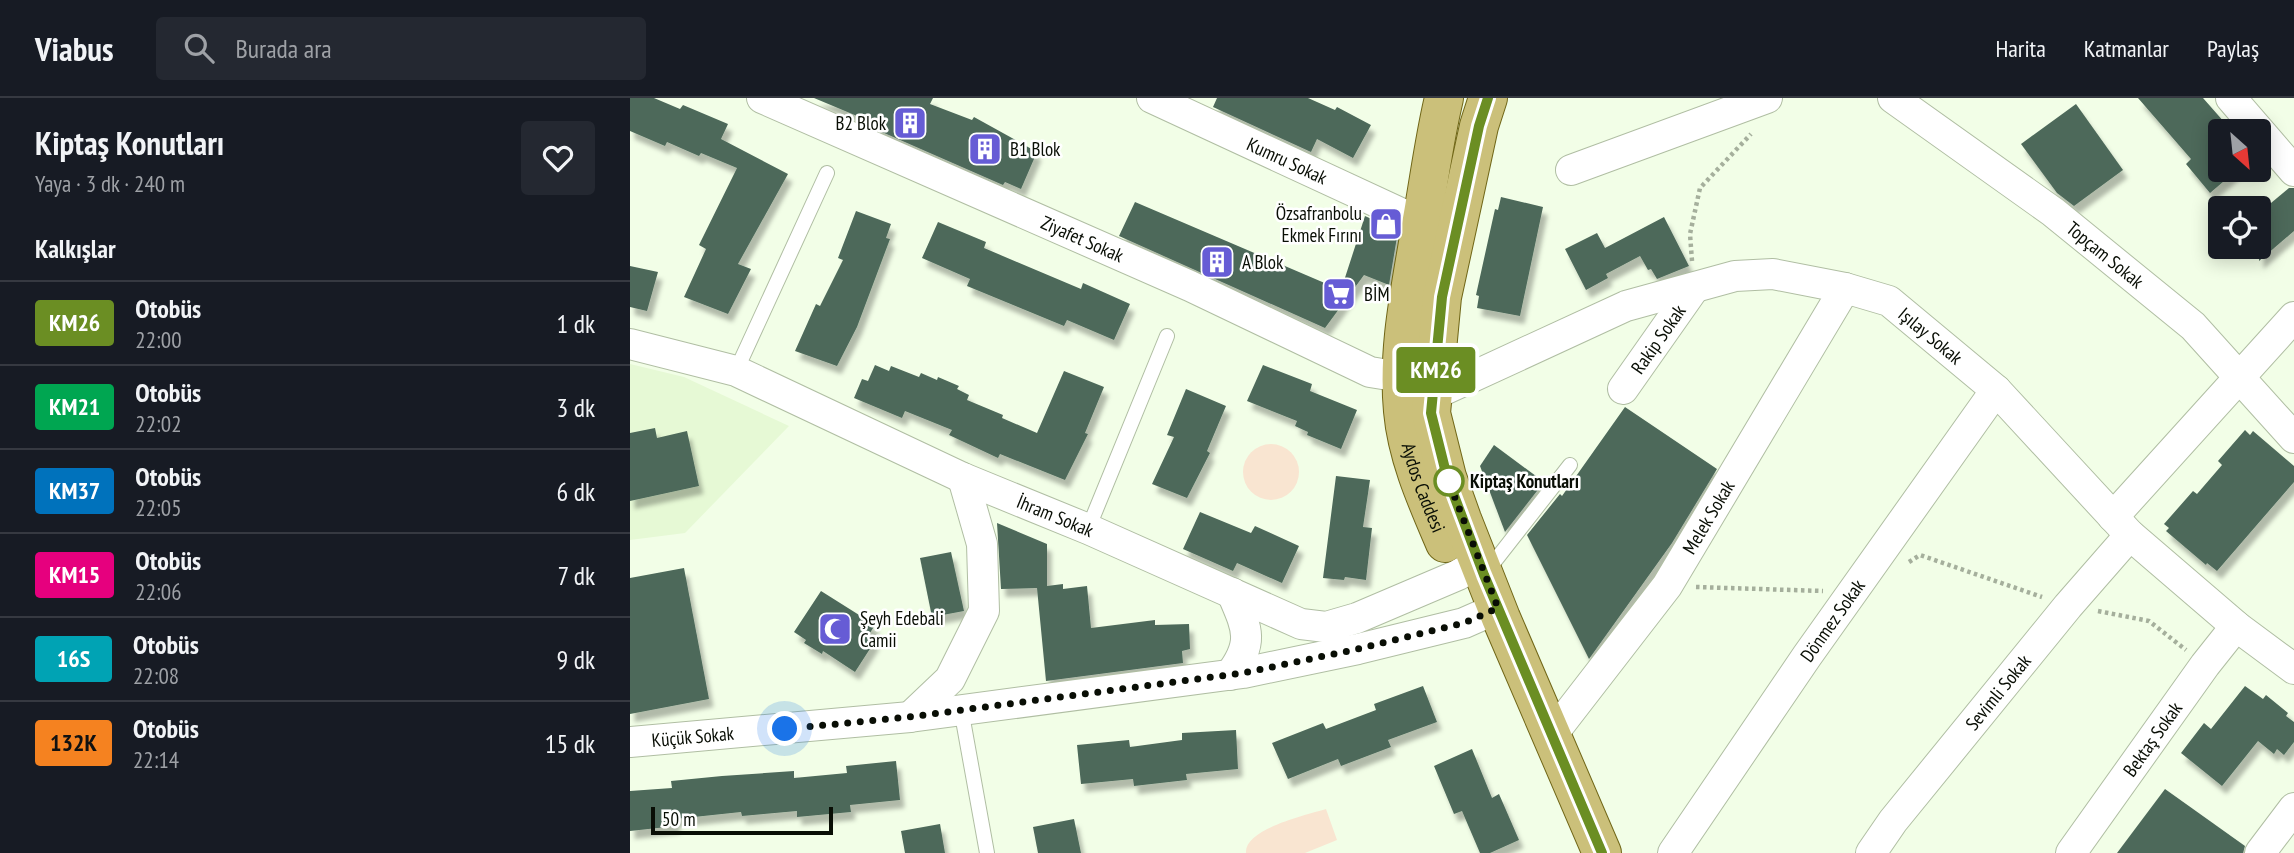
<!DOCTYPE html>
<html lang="tr">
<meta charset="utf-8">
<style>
body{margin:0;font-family:"PT Sans Narrow",sans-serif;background:#242831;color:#f1f3f6;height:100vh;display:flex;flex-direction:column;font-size:26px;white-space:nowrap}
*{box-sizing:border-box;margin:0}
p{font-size:23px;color:#9ea1a6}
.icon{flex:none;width:38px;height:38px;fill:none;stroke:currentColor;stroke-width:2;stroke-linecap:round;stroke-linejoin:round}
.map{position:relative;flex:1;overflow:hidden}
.drawer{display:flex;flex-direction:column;background:#171b24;width:630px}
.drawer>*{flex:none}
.badge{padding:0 14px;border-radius:5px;font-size:24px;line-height:46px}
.needle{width:46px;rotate:153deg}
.buttons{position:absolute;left:1578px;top:21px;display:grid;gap:14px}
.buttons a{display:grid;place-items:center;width:63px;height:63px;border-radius:7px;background:#171b24;box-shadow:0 4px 18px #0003;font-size:35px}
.scale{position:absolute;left:21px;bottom:18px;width:182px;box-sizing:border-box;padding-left:7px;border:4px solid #090e05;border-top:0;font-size:19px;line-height:24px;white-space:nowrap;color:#090e05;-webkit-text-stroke:5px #fff;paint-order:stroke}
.you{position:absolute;width:35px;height:35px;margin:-18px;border:5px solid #fff;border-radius:50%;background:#1a73e8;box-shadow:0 0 0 10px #1a73e833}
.map>.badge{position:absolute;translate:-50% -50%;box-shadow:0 0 0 4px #fff}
h2{padding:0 35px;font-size:26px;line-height:63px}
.round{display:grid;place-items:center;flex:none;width:74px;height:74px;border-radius:7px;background:#242831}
.summary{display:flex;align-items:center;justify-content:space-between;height:119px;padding:0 35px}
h1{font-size:33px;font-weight:700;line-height:52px}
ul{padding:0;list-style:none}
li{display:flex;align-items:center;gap:21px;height:84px;padding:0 35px;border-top:2px solid #363941}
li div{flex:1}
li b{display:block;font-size:26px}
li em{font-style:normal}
li .badge{min-width:77px;font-weight:700;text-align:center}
header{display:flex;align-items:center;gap:42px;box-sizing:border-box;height:98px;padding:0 35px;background:#171b24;border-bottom:2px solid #363941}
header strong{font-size:33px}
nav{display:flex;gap:38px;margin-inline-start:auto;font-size:24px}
.search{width:490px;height:63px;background:#242831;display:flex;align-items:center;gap:18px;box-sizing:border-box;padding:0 24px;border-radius:7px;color:#9ea1a6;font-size:26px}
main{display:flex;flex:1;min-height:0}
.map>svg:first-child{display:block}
.built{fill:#e6f9d5}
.green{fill:#f9e5d1}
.building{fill:#4d695a;filter:url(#shadow)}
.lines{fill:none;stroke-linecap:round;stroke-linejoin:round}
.lane-casing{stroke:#b0bea3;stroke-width:16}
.street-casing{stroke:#b0bea3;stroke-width:32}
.primary-casing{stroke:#706617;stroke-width:40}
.path{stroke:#a5af9c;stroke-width:4.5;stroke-dasharray:3.5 3.5;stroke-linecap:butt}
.lane{stroke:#fff;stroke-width:14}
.street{stroke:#fff;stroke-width:30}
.primary{stroke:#cbc07a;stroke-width:38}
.line-casing{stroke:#fff;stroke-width:16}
.line{stroke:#6b8e23;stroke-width:10}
.walk{stroke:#090e05;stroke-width:7;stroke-dasharray:0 12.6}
.stop-dot{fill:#fff;stroke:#6b8e23;stroke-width:3.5}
.labels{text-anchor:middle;stroke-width:5;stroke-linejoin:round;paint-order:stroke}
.poi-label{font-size:19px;fill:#090e05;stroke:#fff;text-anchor:start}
.street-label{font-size:19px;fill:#090e05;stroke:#fff}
.stop-label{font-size:19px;font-weight:bold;fill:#090e05;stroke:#fff;text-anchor:start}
</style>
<header>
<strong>Viabus</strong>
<div class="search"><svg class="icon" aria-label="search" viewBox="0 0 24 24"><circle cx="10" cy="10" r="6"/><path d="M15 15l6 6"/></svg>Burada ara</div>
<nav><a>Harita</a><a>Katmanlar</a><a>Paylaş</a></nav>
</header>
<main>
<section class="drawer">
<div class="summary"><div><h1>Kiptaş Konutları</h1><p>Yaya · 3 dk · 240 m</p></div><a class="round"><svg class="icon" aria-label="heart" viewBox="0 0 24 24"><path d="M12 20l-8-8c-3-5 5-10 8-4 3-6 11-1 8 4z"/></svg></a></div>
<h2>Kalkışlar</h2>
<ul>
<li><span class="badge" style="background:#6b8e23;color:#fff">KM26</span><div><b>Otobüs</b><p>22:00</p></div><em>1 dk</em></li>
<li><span class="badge" style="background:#00a651;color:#fff">KM21</span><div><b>Otobüs</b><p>22:02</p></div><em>3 dk</em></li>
<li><span class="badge" style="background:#0072bc;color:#fff">KM37</span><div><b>Otobüs</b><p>22:05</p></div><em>6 dk</em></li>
<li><span class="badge" style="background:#e6007e;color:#fff">KM15</span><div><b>Otobüs</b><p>22:06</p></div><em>7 dk</em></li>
<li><span class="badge" style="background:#00a3b4;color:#fff">16S</span><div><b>Otobüs</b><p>22:08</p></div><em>9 dk</em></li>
<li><span class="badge" style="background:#f58220;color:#111">132K</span><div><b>Otobüs</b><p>22:14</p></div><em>15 dk</em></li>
</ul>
</section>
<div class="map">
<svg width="1664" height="755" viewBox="0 0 1664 755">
<defs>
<filter id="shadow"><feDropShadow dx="4.5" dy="8" stdDeviation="2" flood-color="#0004"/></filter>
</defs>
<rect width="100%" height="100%" fill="#f2fee7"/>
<!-- built -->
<polygon class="built" points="0,266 54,279 159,328 55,435 0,442"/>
<!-- green -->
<g class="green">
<circle cx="641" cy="374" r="28"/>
<path d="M696,711L707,742L675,755H616C614,731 676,717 696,711Z"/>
</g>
<!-- building -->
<g class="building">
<polygon points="0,0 24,0 50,11 53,7 98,26 91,41 158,76 108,166 121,171 98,216 54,199 76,151 69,147 107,70 71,55 69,58 37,44 35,48 0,33"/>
<polygon points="184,0 303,0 300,6 342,22 344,19 407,54 391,91 375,84 373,87 236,27 239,23"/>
<polygon points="587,0 678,0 705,12 707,9 741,27 723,60 687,41 681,54 583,9"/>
<polygon points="1508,0 1573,0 1602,33 1591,33 1591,72 1607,72 1580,95 1556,66 1561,61"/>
<polygon points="1446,6 1493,72 1444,108 1427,95 1391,46"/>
<polygon points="1659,90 1664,90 1664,133 1629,163 1629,115"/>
<polygon points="871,99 913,109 890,218 847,210 849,198 846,197 865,111 868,112"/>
<polygon points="505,104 711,192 735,118 768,133 759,187 734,177 695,230 489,138"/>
<polygon points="226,113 261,126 256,140 260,141 227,229 207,268 165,253 186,206 190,208 213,162 208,160"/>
<polygon points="1034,119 1059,168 1027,181 1021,171 1018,172 1010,158 976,176 978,180 956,192 935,151 967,135 975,150"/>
<polygon points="308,124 356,144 354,150 451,191 453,185 500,206 484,242 437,222 434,228 337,188 340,181 292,160"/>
<polygon points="0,168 28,174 17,213 0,209"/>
<polygon points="245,267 259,273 261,268 289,279 291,275 307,282 308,279 329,288 327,291 339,297 337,302 373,317 372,320 407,335 434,273 474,289 455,335 458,336 435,382 370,356 368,360 319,337 322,332 275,313 272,320 224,300 232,281 238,283"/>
<polygon points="633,267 682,286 680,293 727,312 711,351 677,337 678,334 665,328 667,323 617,303"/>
<polygon points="556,291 596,308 577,353 580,355 557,400 522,386 544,339 537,337"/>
<polygon points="995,309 1087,371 1042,445 959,561 897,437 930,396 932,398"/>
<polygon points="25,330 27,340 57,333 69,388 0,403 0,335"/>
<polygon points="1615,332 1620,337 1623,333 1664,368 1664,384 1587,473 1577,465 1576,467 1536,433 1539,430 1534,426 1563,393 1567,396 1592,367 1588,363"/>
<polygon points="864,347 914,384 875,434 850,368"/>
<polygon points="706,378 740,382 733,429 742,430 736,482 715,479 714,482 693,480"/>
<polygon points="570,414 621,435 625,428 669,448 652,485 607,465 603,473 553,451"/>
<polygon points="367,425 417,446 417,488 433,486 433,491 457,488 461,530 525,522 525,527 559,526 560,551 552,553 553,565 416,583 407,490 371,491"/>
<polygon points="321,454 334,513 302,519 290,460"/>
<polygon points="54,470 79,601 0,616 0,480"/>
<polygon points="191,493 245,527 238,538 245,543 225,574 193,553 192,556 174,545 176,542 164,534"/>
<polygon points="793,588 807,624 758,642 761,649 711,668 708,661 658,681 642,645 693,625 696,631 746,612 744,606"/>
<polygon points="1615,588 1633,601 1636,597 1658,615 1656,618 1664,624 1664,644 1654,657 1647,651 1644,656 1628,643 1592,688 1551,655 1574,625 1581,631"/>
<polygon points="606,632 608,671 556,676 557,682 504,688 503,681 451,686 447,647 499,642 500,649 552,642 552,635"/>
<polygon points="842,651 862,700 869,696 889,742 860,755 850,755 832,713 824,716 804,668"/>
<polygon points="266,663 270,702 220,707 221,714 167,719 167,713 112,718 111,714 45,721 46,728 0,733 0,693 42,690 41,683 92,678 164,673 164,680 217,675 216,668"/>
<polygon points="1535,691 1615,748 1613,755 1487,755"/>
<polygon points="444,721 451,755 408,755 403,729"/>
<polygon points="310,726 315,755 275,755 271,733"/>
</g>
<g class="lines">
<defs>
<g id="lane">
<polyline points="106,273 197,75"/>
<polyline points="458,431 537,238"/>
<polyline points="857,473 940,367"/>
<polyline points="331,611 357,755"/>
</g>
<g id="street">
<path id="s1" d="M132,0L560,188L740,274L771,279"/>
<path id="s2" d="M522,0L792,125"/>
<path id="s3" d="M1263,0L1423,114L1563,228L1664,340"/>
<polyline points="1601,0 1664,73"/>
<polyline points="941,72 1137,0"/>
<path id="s4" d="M0,246L106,273L333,380L458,431L671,526L696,529L727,520L828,477L850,464"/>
<path id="s5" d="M993,291L1064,190"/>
<path id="s6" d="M803,297L996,208L1105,178L1143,176L1215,190L1259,203L1366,292L1500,437L1606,528L1664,571"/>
<polyline points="1483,419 1664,219"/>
<path d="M600,577C625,544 617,530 602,495"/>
<polyline points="280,619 320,581 354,513 352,446 333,380"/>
<path id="s7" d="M921,638L1037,488L1215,190"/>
<path id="s8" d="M0,644L280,619L613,575L728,551L834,525L868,510"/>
<path id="s9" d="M1043,755L1177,558L1366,292"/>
<path id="s10" d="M1241,755L1263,723L1438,508L1500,437"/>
<path id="s11" d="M1441,755L1575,567L1606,528"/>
<polyline points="1630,755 1664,710"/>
</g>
<g id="primary">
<path id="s12" d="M814,0C804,42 799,84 791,127C781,189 767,250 773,313C777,359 797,403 815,445"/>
<polyline points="858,0 849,28 812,199 801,315 817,379 832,421 871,520 972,755"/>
</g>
</defs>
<!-- lane casing -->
<use href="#lane" class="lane-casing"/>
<!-- street casing -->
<use href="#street" class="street-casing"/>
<!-- primary casing -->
<use href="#primary" class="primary-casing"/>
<!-- path -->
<g class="path">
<polyline points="1062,163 1060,136 1070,90 1121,36"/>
<polyline points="1279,464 1290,457 1412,499"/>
<polyline points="1066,489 1193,493"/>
<polyline points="1468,513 1519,523 1556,552"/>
</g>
<!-- lane -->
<use href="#lane" class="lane"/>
<!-- street -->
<use href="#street" class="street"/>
<!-- primary -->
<use href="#primary" class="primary"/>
</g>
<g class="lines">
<defs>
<polyline id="line" points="858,0 849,28 812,199 801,315 817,379 854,477 972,755"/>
</defs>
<!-- line casing -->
<use href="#line" class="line-casing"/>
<!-- line -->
<use href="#line" class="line"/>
<!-- walk -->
<polyline class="walk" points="155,631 279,619 613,575 728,551 834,525 868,510 817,379 819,383"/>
</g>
<!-- icons -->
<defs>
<symbol id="building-square" viewBox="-11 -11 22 22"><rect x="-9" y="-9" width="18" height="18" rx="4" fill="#665cd5" stroke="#fff"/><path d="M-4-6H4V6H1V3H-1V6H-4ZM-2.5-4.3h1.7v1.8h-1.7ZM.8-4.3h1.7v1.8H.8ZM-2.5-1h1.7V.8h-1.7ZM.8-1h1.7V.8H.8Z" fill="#fff"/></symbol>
<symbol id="shop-square" viewBox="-11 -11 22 22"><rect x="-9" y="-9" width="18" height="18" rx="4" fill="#665cd5" stroke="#fff"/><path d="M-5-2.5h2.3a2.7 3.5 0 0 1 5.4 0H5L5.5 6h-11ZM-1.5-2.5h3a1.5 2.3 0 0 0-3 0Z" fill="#fff"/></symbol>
<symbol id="supermarket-square" viewBox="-11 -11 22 22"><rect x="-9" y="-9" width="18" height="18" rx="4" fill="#665cd5" stroke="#fff"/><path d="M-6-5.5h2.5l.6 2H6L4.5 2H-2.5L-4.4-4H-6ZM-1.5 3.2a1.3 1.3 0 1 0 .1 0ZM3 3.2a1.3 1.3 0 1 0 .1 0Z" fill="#fff"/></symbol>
<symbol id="mosque-square" viewBox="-11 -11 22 22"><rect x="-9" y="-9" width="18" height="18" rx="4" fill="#665cd5" stroke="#fff"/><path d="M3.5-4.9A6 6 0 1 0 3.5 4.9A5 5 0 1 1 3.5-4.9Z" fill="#fff"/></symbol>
</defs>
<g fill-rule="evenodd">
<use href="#building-square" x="261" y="6" width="38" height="38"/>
<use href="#building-square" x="336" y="32" width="38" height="38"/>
<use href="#shop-square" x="737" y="107" width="38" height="38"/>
<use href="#building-square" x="568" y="145" width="38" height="38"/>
<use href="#supermarket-square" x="690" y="177" width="38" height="38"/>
<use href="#mosque-square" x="186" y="512" width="38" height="38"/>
</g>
<!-- markers -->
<circle class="stop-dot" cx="819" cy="383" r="14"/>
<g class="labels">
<!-- poi labels -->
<g class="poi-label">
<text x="256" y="32" text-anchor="end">B2 Blok</text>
<text x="380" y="58">B1 Blok</text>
<text x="732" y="122" text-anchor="end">Özsafranbolu<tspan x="732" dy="22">Ekmek Fırını</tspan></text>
<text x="612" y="171">A Blok</text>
<text x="734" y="203">BİM</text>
<text x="230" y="527">Şeyh Edebali<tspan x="230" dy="22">Camii</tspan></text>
</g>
<!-- street labels -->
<g class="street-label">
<text dy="7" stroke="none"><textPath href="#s2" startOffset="149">Kumru Sokak</textPath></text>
<text dy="7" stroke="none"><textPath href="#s1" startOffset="350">Ziyafet Sokak</textPath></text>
<text dy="7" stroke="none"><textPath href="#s3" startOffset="264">Topçam Sokak</textPath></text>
<text dy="7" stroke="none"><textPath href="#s6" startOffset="537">Işılay Sokak</textPath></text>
<text dy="7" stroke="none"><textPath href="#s5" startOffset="61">Rakip Sokak</textPath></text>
<text dy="7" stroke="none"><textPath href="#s12" startOffset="396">Aydos Caddesi</textPath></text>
<text dy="7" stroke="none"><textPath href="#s4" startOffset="460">İhram Sokak</textPath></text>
<text dy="7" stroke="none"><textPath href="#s7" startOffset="270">Melek Sokak</textPath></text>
<text dy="7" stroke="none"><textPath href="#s9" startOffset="282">Dönmez Sokak</textPath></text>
<text dy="7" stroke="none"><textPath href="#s10" startOffset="205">Sevimli Sokak</textPath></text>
<text dy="7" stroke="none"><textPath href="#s8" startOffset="63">Küçük Sokak</textPath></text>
<text dy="7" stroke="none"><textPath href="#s11" startOffset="140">Bektaş Sokak</textPath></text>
</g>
<!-- stop labels -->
<g class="stop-label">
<text x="840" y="390">Kiptaş Konutları</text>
</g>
</g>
</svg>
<div class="buttons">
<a><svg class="needle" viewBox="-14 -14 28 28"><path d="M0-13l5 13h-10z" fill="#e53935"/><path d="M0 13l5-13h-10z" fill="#9ea1a6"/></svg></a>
<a><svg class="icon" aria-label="locate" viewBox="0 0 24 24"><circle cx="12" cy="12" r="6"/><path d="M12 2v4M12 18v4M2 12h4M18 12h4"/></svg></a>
</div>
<div class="scale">50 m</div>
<div class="you" style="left:155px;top:631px"></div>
<b class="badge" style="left:806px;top:272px;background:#6b8e23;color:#fff">KM26</b>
</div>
</main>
